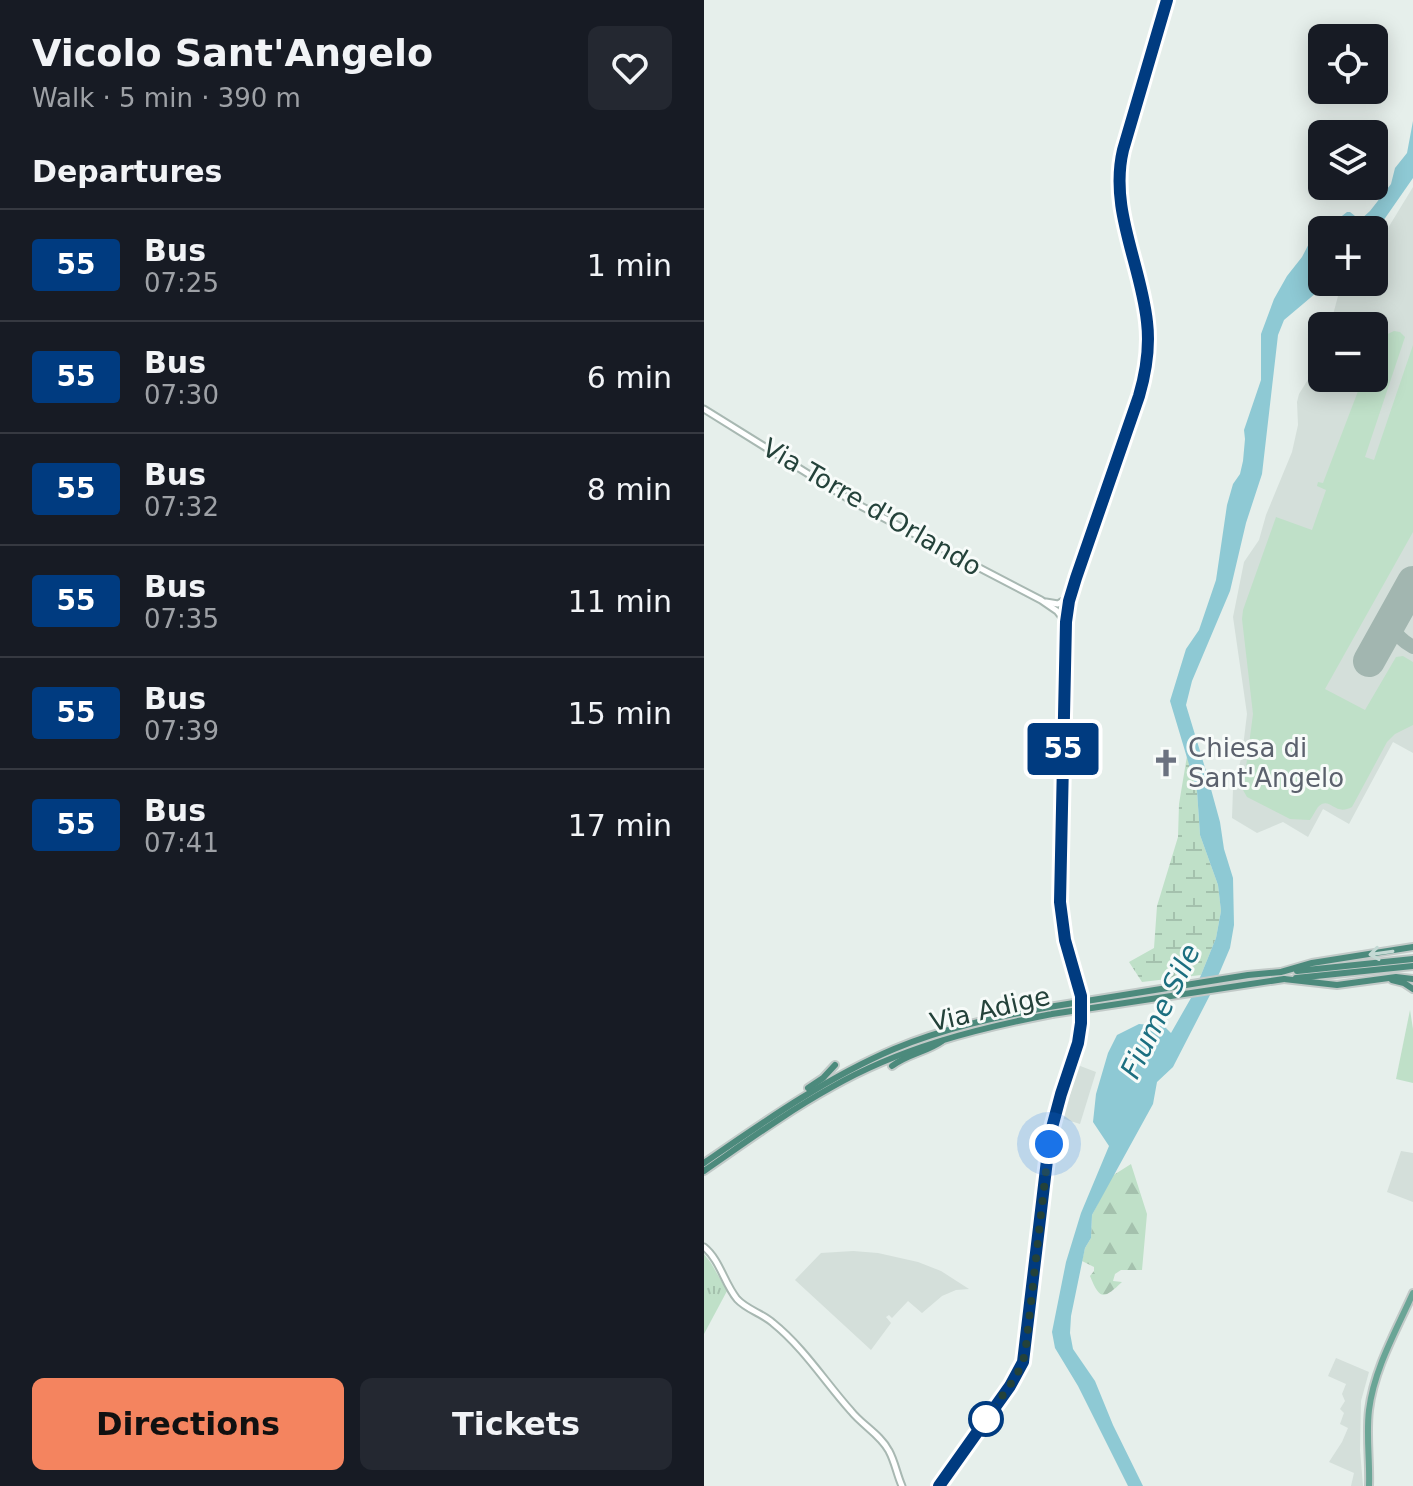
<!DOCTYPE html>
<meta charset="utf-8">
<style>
body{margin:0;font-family:"DejaVu Sans",sans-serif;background:#242831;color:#f1f3f6;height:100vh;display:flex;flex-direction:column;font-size:30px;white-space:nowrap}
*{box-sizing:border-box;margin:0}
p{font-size:26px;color:#9ea1a6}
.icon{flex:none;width:44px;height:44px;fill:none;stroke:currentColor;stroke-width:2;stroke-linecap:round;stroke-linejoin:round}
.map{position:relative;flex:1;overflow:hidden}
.drawer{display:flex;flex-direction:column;background:#171b24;width:704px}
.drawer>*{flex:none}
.badge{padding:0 16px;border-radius:6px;font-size:28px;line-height:52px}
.fabs{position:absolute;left:604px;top:24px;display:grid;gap:16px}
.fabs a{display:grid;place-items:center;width:80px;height:80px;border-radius:12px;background:#171b24;box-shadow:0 4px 20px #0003;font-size:40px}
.you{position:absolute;width:40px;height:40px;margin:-20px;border:6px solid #fff;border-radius:50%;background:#1a73e8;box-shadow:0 0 0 12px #1a73e833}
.map>.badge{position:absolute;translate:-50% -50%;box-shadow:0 0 0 4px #fff}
h2{padding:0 32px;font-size:30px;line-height:72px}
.round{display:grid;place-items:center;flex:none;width:84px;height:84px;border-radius:12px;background:#242831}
.head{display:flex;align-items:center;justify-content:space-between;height:136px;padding:0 32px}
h1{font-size:38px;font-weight:600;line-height:60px}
.primary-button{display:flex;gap:16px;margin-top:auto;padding:16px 32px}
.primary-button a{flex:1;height:92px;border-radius:12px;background:#f4845f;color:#111;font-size:32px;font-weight:600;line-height:92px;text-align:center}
.primary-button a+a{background:#242831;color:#f1f3f6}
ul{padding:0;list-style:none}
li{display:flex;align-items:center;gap:24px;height:112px;padding:0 32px;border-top:2px solid #363941}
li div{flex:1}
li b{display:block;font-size:30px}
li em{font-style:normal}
li .badge{min-width:88px;font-weight:700;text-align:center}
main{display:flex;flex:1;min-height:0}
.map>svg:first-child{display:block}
.built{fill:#d4dfda}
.grass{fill:#bfe0c8}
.forest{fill:url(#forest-firs)}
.wetland{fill:url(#wetland-marsh)}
.park{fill:url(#park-tufts)}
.water{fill:#8ec9d4}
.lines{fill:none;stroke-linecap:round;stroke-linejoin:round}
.taxiway{stroke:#a2b6b0;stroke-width:14}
.runway{stroke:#a2b6b0;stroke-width:32}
.tertiary-casing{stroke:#a8b8b2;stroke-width:9}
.primary-casing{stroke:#c2cac8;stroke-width:10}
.trunk-casing{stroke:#c2cac8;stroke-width:10}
.tertiary{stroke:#fff;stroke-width:5}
.primary{stroke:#6aa596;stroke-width:6}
.trunk{stroke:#4c8a7c;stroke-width:6}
.trunk-bridge-casing{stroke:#c2cac8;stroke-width:10;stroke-linecap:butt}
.trunk-bridge{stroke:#4c8a7c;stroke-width:6}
.oneway{stroke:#c4d9d4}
.line-casing{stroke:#fff;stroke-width:18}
.line{stroke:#003b80;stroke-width:12}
.walk{stroke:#24423a;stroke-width:8;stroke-dasharray:0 14.4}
.stop-dot{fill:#fff;stroke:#003b80;stroke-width:4}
.labels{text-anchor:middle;stroke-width:6;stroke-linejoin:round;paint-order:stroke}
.street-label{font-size:26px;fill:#24423a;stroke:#f7fbf9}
.worship-label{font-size:26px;fill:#5b616d;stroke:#f7fbf9;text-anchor:start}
.water-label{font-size:28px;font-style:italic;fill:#1c6f80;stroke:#f7fbf9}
</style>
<main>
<section class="drawer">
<div class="head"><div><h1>Vicolo Sant'Angelo</h1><p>Walk · 5 min · 390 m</p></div><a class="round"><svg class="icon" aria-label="heart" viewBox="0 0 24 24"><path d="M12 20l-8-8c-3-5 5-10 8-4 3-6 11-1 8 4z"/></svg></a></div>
<h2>Departures</h2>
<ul>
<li><span class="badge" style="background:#003b80;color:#fff">55</span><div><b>Bus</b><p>07:25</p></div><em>1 min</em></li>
<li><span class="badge" style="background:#003b80;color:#fff">55</span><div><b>Bus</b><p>07:30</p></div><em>6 min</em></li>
<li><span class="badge" style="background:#003b80;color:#fff">55</span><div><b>Bus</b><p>07:32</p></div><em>8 min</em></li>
<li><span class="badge" style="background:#003b80;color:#fff">55</span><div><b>Bus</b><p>07:35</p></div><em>11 min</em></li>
<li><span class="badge" style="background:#003b80;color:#fff">55</span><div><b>Bus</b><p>07:39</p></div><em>15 min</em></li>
<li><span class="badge" style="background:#003b80;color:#fff">55</span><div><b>Bus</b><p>07:41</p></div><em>17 min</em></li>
</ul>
<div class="primary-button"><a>Directions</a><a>Tickets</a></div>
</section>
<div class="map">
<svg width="709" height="1486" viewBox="0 0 709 1486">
<defs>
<pattern id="forest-firs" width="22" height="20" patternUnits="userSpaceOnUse" patternTransform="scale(2)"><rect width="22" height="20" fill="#bfe0c8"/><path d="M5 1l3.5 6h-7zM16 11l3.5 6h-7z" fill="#a4c1ad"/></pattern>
<pattern id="wetland-marsh" width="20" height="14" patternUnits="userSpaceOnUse" patternTransform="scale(2)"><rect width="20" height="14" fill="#bfe0c8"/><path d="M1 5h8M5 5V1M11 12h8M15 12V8" fill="none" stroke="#a4c1ad"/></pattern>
<pattern id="park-tufts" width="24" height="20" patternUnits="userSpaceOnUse" patternTransform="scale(2)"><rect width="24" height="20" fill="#bfe0c8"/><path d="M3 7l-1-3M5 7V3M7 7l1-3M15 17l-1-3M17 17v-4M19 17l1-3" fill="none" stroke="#a4c1ad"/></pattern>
</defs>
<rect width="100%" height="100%" fill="#e6efeb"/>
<!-- built -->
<g class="built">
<polygon points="709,187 709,753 689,742 645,824 619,809 604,837 579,822 553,833 528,818 529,789 538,755 543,714 529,617 540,562 555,540 562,515 588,452 594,425 593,402 595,394 618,357 618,378 670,378 670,326 626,326 634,296 645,289 648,282 670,282 670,251"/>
<polygon points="371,1064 392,1072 376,1124 354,1117 359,1101 364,1102 367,1091 362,1088"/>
<polygon points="697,1151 709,1153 709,1202 683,1192"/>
<polygon points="149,1251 174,1253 214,1262 237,1271 265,1289 252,1290 238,1296 218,1313 204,1301 188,1318 185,1315 182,1317 187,1323 167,1350 91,1280 117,1253"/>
<polygon points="632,1358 665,1372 657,1401 656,1450 659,1486 647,1486 650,1473 625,1462 638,1442 644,1428 636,1424 640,1413 636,1409 641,1401 638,1394 642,1384 624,1376"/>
</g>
<!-- grass -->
<g class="grass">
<path d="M690,331L696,332L701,337L661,457L670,460L709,345V532L621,689L661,710L692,657L699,656L709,662V725L691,734L683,742L648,807C630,817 626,795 614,807C611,811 609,816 606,820L586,819L543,797L539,790L549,714L538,619L539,610L572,517L608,530L622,490L613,486L614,482L619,483L659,378H670V350L675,338Z"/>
<polygon points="706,1010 709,1029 709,1083 692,1079"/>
</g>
<!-- forest -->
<path class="forest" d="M427,1164L443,1214L438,1270H417L411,1274L409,1281L418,1282C400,1299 396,1301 386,1276L390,1271V1267L378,1261L381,1248L387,1238L388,1215L408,1176Z"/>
<!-- wetland -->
<polygon class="wetland" points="483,756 493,791 496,835 514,885 517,911 512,938 497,975 438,982 425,962 450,948 453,906 474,837 475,804"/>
<!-- park -->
<polygon class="park" points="0,1254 7,1263 23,1291 0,1334"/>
<!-- water -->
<polygon class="water" points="709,121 709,178 670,234 670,230 618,230 618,282 625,282 580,320 574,335 558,474 542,523 526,591 488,681 482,705 502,771 516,822 520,849 529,878 530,925 526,948 506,995 469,1067 453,1082 449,1104 388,1215 387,1238 381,1248 367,1316 366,1333 369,1349 391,1381 409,1425 439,1486 424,1486 374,1386 351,1348 348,1332 362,1262 377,1213 405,1146 389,1122 392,1094 404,1053 413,1035 435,1024 460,1026 467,1033 487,998 497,975 512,938 517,911 514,885 496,835 493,791 466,701 482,649 495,630 512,580 523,505 529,484 536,474 539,461 541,439 540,430 557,380 557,334 570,299 583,276 598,257 612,230 624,227 643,212 646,212 656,220 666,211 687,184 691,168 703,153"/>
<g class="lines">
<!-- taxiway -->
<path class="taxiway" d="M695,607C686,628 690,636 709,647"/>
<!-- runway -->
<polyline class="runway" points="665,661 709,582"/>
<defs>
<g id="tertiary">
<polyline points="0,409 151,503 337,600 353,611 361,621"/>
<polyline points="342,602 354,604 365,597"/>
<path d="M0,1247C16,1260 20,1283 33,1299C43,1310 58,1313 69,1323C100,1348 121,1382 147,1411C158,1425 177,1435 185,1451C191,1462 193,1475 198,1486"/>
<polyline points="235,1486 306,1386 319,1362 346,1135 353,1108 375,1037 378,1017 377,996 361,940 356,902 362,622 365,601 372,578 435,396 442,367 444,329 439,299 416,204 414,174 419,150 463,0"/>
</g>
<path id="primary" d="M665,1486C666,1461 662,1435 665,1410C670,1369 692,1331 709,1293"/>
<g id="trunk">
<polyline points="593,971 709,959"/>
<polyline points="577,972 608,963 709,947"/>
<polyline points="592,978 709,966"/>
<polyline points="580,979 633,985 692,977 709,979"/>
<polyline points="688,980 700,983 709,989"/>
<path d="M188,1066C203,1054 223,1052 238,1041"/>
<polyline points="104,1088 119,1078 131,1065"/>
<path d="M0,1163C61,1121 122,1078 190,1049C240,1028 293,1017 345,1007"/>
<path d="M0,1171C42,1142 83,1112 128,1087C196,1048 271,1029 348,1014"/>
</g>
</defs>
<!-- tertiary casing -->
<use href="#tertiary" class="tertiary-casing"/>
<!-- primary casing -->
<use href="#primary" class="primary-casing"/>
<!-- trunk casing -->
<use href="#trunk" class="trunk-casing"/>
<!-- tertiary -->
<use href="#tertiary" class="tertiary"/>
<!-- primary -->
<use href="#primary" class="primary"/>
<!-- trunk -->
<use href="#trunk" class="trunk"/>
<defs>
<g id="trunk-bridge">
<polyline points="345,1007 544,975 577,972"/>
<polyline points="348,1014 580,979"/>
</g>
</defs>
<!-- trunk-bridge casing -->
<use href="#trunk-bridge" class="trunk-bridge-casing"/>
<!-- trunk-bridge -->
<use href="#trunk-bridge" class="trunk-bridge"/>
</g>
<!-- one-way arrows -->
<defs><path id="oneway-shaft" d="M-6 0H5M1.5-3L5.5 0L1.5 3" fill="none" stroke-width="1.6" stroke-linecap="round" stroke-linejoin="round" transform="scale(2)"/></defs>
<use class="oneway" href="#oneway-shaft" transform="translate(677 953) rotate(172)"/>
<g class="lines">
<defs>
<path id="line" d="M235,1486L306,1386L319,1362L346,1135L357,1094L374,1043L377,1023V996L361,940L356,902L362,622L365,601L372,578L435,396C442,372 446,347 443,322C437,264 405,209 419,150L463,0"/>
</defs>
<!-- line casing -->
<use href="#line" class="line-casing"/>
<!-- line -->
<use href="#line" class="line"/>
<!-- walk -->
<polyline class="walk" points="282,1419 313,1375 321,1355 345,1144"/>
</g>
<!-- icons -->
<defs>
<symbol id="church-bare" viewBox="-9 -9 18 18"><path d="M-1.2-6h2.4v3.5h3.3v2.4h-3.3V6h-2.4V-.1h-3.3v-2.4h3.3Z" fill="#6b7280" stroke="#f7fbf9" stroke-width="2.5" paint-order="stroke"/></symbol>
</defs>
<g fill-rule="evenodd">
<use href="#church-bare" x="442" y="743" width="40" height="40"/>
</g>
<!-- markers -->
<circle class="stop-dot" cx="282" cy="1419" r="16"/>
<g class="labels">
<!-- street labels -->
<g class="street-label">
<text transform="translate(168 507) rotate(30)" y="9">Via Torre d'Orlando</text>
<text transform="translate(286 1009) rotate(-13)" y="9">Via Adige</text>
</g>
<!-- worship labels -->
<g class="worship-label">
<text x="484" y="757">Chiesa di<tspan x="484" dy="30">Sant'Angelo</tspan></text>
</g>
<!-- water labels -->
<g class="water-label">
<text transform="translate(456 1011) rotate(-64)" y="10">Fiume Sile</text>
</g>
</g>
</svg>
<div class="fabs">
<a><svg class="icon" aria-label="locate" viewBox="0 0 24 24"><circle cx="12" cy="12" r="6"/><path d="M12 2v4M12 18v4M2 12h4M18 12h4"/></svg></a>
<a><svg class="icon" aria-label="layers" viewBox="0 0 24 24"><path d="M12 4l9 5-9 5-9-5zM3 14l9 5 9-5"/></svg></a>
<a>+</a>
<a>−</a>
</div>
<div class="you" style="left:345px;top:1144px"></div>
<b class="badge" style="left:359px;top:749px;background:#003b80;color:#fff">55</b>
</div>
</main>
